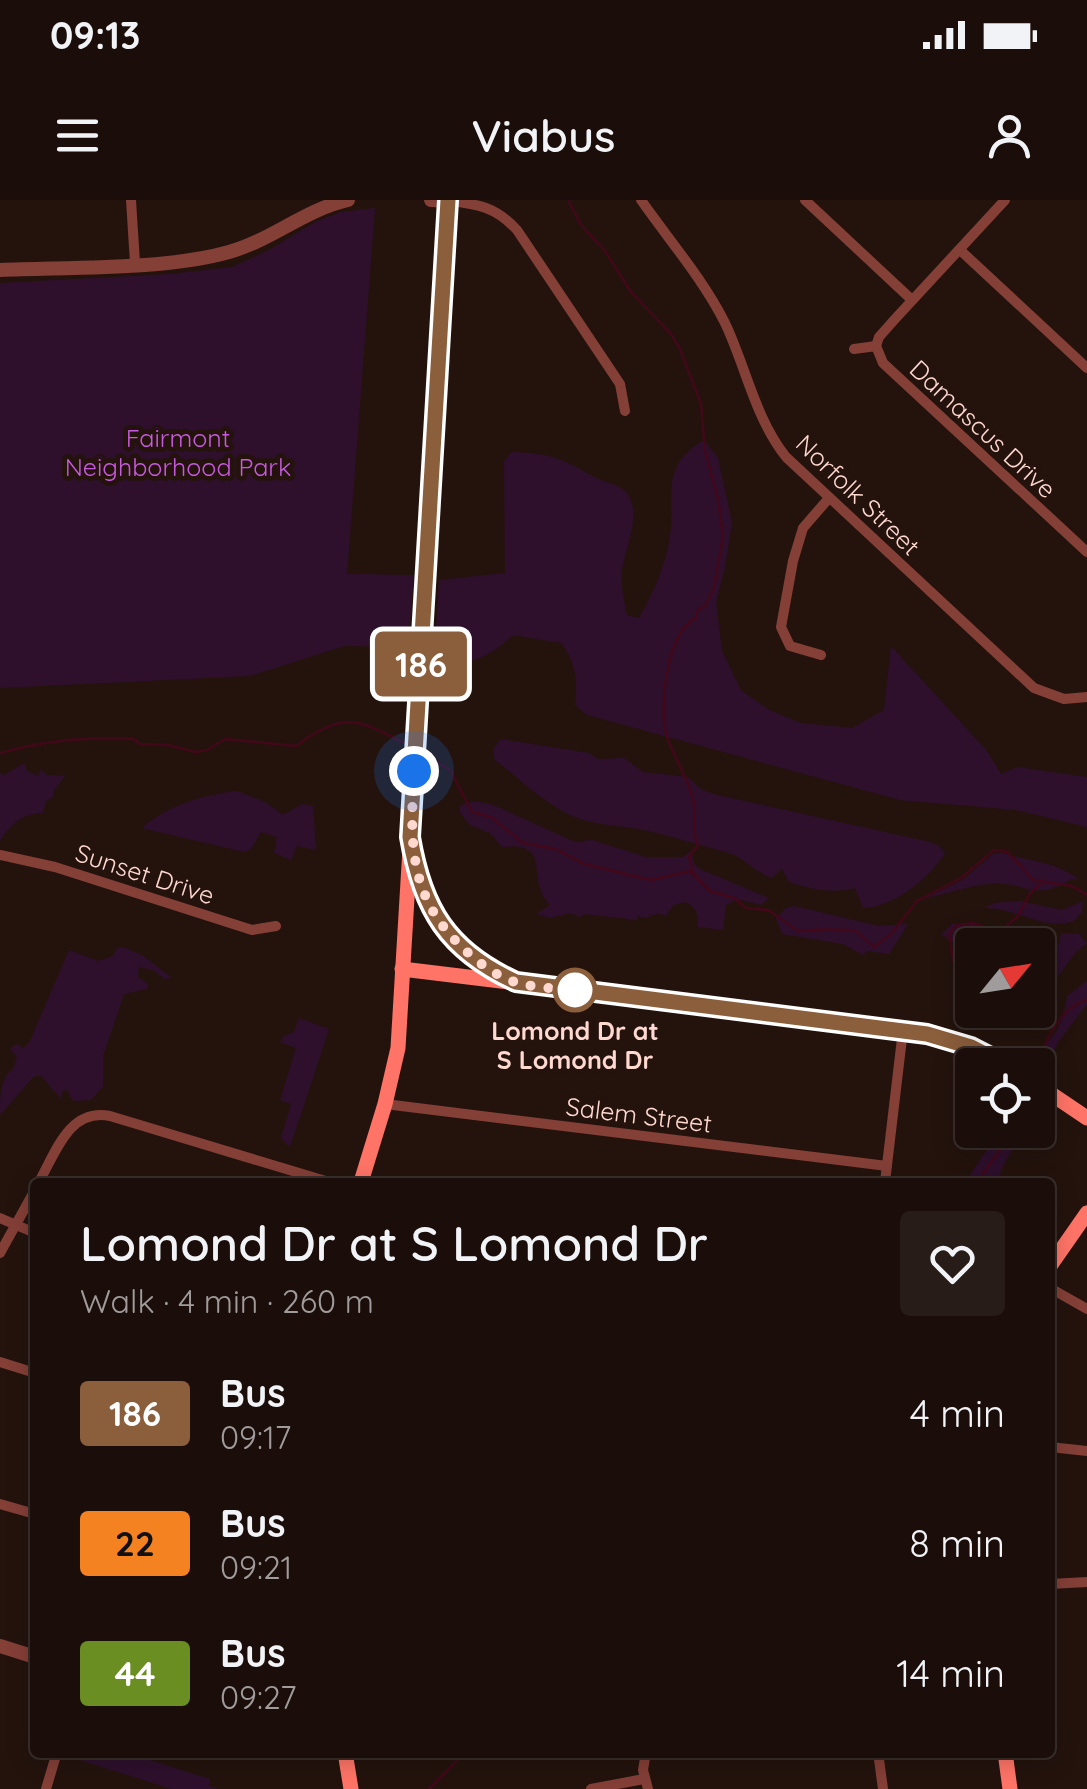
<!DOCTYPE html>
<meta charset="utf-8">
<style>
body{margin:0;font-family:Quicksand,sans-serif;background:#281c18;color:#f1f3f6;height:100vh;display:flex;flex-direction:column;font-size:38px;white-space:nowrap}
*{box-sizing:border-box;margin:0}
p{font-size:32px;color:#a09c9c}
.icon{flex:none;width:55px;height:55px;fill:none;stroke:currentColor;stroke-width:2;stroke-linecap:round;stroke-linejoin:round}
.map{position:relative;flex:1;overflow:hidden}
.sheet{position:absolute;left:30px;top:978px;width:1025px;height:580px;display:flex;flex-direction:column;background:#1b0e0a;border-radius:10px;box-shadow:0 5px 25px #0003,0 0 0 2px #392e2b}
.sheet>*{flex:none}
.badge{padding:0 20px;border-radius:8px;font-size:35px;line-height:65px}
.needle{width:65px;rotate:60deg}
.controls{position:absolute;left:955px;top:728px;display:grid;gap:20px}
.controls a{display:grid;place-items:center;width:100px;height:100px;border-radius:10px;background:#1b0e0a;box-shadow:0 5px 25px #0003,0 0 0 2px #392e2b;font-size:50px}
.you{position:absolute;width:50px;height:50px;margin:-25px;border:8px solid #fff;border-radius:50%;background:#1a73e8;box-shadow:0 0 0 15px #1a73e833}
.map>.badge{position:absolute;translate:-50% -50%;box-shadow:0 0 0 5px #fff}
.round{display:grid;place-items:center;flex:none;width:105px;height:105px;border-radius:10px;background:#281c18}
.overview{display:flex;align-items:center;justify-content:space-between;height:170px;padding:0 50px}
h1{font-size:48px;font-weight:600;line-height:75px}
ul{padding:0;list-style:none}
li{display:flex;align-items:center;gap:30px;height:130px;padding:0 50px}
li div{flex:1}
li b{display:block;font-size:38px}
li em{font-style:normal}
li .badge{min-width:110px;font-weight:700;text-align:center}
.status{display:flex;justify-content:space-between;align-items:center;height:70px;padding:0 50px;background:#1b0e0a;direction:ltr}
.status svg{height:28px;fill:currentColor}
header{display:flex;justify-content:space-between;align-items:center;height:130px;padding:0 50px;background:#1b0e0a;font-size:45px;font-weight:600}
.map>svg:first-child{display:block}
.green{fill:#2e102d}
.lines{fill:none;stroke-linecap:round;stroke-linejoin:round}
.stream{stroke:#42081a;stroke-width:2.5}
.minor{stroke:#843f37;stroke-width:10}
.tertiary{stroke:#843f37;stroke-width:14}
.secondary{stroke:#ff7467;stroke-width:15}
.line-casing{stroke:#fff;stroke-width:22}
.line{stroke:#8b5e3c;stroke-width:15}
.walk{stroke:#ffd8d0;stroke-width:10;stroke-dasharray:0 18}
.stop-dot{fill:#fff;stroke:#8b5e3c;stroke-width:5}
.labels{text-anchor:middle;stroke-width:10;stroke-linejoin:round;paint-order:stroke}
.street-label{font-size:25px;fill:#ffd8d0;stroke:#24130d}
.park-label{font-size:25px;fill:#c859e2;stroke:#24130d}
.stop-label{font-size:25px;font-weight:bold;fill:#ffd8d0;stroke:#24130d}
</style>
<div class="status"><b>09:13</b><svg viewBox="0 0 49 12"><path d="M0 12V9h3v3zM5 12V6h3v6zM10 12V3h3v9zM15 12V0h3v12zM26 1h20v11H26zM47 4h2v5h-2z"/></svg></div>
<header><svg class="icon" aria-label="menu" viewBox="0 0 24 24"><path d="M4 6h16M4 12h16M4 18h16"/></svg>Viabus<svg class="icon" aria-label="person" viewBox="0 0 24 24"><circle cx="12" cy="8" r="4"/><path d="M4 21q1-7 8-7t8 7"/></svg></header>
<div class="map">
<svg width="1087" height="1589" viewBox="0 0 1087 1589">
<rect width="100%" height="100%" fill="#24130d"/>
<!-- green -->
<g class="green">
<polygon points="375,8 347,374 414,375 408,447 344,446 250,476 0,488 0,83 170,74 232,67 269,50 315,22 341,12"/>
<path d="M704,240L718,258L732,322L725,367L716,402L722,451L741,490L769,510L801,523L852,528L884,510L891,446L987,551L1001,574L1017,567L1087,577V627L1016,610L900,600L587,515L575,505C578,481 576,462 561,443L513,435C488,458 469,467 434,462L439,380L505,373L504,261L512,252C548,253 562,258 592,276C602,282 620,284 627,293C642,316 626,345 622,369C620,384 624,400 627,415L639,418C653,394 666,364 670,337C676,297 658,267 704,240Z"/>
<path d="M500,539L589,553L598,559L624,558L643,572L688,577L701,589L717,595L926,641L938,645L945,653C930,678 892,708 863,708L855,688C832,694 811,689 789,682L782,669L772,678C754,672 743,656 726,652C699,645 672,636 644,630C619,625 593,626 570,615C541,601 520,579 495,560L493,550Z"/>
<path d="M24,563L27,571L38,576L41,569L47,575L65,576L54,590L53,597L46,601L43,613C22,613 10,625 0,641V573L4,575Z"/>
<path d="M237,591L265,602L283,615L302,604L313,606L316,650L297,646L291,660L274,653L277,637L261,632L251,649L244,652L142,628C168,605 203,595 237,591Z"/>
<path d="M474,601L491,604L575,642L592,640L646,657H683L691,651L694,664L700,669L769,698L761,705L737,699L726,705L723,730L698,727C698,714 697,707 685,702L673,705L666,716L658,713L646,718L638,716L637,720L584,714L580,717L571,713L550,718L536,714L550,705C524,677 555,642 502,647L490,633L470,625L460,613V606Z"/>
<path d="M1002,653C1028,661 1057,661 1079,680L1071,679C1033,704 1026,680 988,684C968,686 946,694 926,698L964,679L993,654Z"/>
<path d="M1020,701L1062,710L1083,701L1082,712L1074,721C1044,732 1015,707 984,708L994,703Z"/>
<polygon points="794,706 879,726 908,724 889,754 867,751 863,755 843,744 782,734 776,718 786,708"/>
<path d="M972,723L1027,737L1042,734L1059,745L1061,733L1079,734L1087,743L1075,753L1056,779L1038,765V745C1019,745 990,738 975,743L967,726L960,728L964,745L958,746L941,734L952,724Z"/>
<path d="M123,747L142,755L172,778L165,779L153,770L139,767L138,777L148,784L147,789L124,794L103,856V886L91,900L73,901L67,890L62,891L61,899L41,876H34L0,915C0,899 0,877 13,869L17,857L10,849L16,844L24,848L30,841L69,750L98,761L113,756L117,748Z"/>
<path d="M1087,781V804L1059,841L1045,868L1029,862C1033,847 1043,848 1052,837C1060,828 1066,807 1067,796Z"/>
<polygon points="299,818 329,829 290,947 281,938 291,904 280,900 296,848 280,842 284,836 294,832"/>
<path d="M1000,930H1022C1017,949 999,963 999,982H965Z"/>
<polygon points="75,1553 127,1553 210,1579 209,1586 218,1589 172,1589 83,1561 75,1556"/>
</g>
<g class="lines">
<!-- stream -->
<g class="stream">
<path d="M568,0L581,25L605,51L631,92L671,134L680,149L701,204L705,251L718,299L723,336L714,388L705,406L697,411L696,418C667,431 659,506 666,534C673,556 687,576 693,599C698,616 690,629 698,645L689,657L694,675"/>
<path d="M0,553C45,540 87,536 134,539L140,544L168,545L195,552L207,550L225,539L296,546C346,509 360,520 411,547"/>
<path d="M423,554L450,570L472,612L491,617L523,643L556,649L584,664L651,680L690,671L710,691L734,698L746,708L768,710L798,731C805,730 849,728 855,731C863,735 866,742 874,747L891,734L917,701L961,678L994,650L1008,652L1033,680L1072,686L1087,695"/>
<polyline points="953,761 949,734 955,726 972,723 1001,731 1018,716 1030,693 1040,684"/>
<path d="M1036,865C1046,840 1060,807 1087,800"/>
<polyline points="977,982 1000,950 1008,930"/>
<polyline points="429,1589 465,1552"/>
</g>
<!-- minor -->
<g class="minor">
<polyline points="131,0 135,63"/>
<path d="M641,0C669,40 703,79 725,123C746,167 755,218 786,257L1034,488L1064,499L1087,497"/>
<polyline points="805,0 912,100"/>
<path d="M449,1C478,4 496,7 517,30L620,184L625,211"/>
<polyline points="960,50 1087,168"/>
<polyline points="876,146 879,137 895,119 1005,0"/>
<polyline points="854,149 876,146 883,163 1087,352"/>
<polyline points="821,455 790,446 781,427 793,361 803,328 829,298"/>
<polyline points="0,655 55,667 252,730 276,726"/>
<polyline points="385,904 887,966"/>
<path d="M39,982C56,952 69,908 110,916L329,982"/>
<polyline points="885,982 903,830"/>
<polyline points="0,1018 35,1033"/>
<polyline points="0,1053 35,990"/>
<polyline points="1050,1088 1087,1109"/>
<polyline points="0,1162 35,1173"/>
<polyline points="1050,1247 1087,1251"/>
<polyline points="0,1304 35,1314"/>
<polyline points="1050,1384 1087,1382"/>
<polyline points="646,1552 643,1570 648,1589"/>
<polyline points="878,1552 883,1589"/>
<polyline points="46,1589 57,1552"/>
<polyline points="591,1589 644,1579"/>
</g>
<!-- tertiary -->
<g class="tertiary">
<polyline points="431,0 449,1"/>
<path d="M0,70C68,67 166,70 229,52C272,40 304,10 348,0"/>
<polyline points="0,1446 35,1457"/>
</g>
<!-- secondary -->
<g class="secondary">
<path d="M415,661C426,714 456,751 504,777"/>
<polyline points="402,769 927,833 971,847 1007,865"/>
<polyline points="1038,885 1087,918"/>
<polyline points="361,982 385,904 398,848 449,0"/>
<polyline points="1050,1066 1087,1013"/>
<polyline points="345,1552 351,1589"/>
<polyline points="1005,1552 1010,1589"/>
</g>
</g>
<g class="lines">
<defs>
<path id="line" d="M448,0L410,637C422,709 448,751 516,782L927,834L971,847L1006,865"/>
</defs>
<!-- line casing -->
<use href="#line" class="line-casing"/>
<!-- line -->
<use href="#line" class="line"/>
<!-- walk -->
<path class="walk" d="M414,571C410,641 408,697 463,748C477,762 496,776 515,782C538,789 567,789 591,792L575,790"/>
</g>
<!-- markers -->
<circle class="stop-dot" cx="575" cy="790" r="20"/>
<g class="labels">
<!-- street labels -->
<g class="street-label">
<text transform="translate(983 229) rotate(43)" y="9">Damascus Drive</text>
<text transform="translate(858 295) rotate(44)" y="9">Norfolk Street</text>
<text transform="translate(145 674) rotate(18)" y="9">Sunset Drive</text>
<text transform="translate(639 915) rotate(7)" y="9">Salem Street</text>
</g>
<!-- park labels -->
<g class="park-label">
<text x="178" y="247">Fairmont<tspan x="178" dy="29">Neighborhood Park</tspan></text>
</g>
<!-- stop labels -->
<g class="stop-label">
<text x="575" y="840">Lomond Dr at<tspan x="575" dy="29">S Lomond Dr</tspan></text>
</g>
</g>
</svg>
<div class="controls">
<a><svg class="needle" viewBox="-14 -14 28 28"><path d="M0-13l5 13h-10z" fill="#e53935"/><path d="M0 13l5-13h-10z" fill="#a09c9c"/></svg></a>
<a><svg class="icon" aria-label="locate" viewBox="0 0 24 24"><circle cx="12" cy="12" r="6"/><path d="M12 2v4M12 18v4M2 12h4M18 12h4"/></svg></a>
</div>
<div class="you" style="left:414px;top:571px"></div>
<b class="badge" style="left:421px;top:464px;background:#8b5e3c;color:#fff">186</b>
<section class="sheet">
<div class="overview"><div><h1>Lomond Dr at S Lomond Dr</h1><p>Walk · 4 min · 260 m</p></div><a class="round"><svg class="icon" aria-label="heart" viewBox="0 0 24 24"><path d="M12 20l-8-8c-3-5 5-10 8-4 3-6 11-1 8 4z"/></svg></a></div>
<ul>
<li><span class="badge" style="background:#8b5e3c;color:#fff">186</span><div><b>Bus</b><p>09:17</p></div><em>4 min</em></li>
<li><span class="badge" style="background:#f58220;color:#111">22</span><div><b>Bus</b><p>09:21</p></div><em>8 min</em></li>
<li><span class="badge" style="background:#6b8e23;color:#fff">44</span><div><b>Bus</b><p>09:27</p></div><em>14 min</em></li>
</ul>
</section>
</div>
